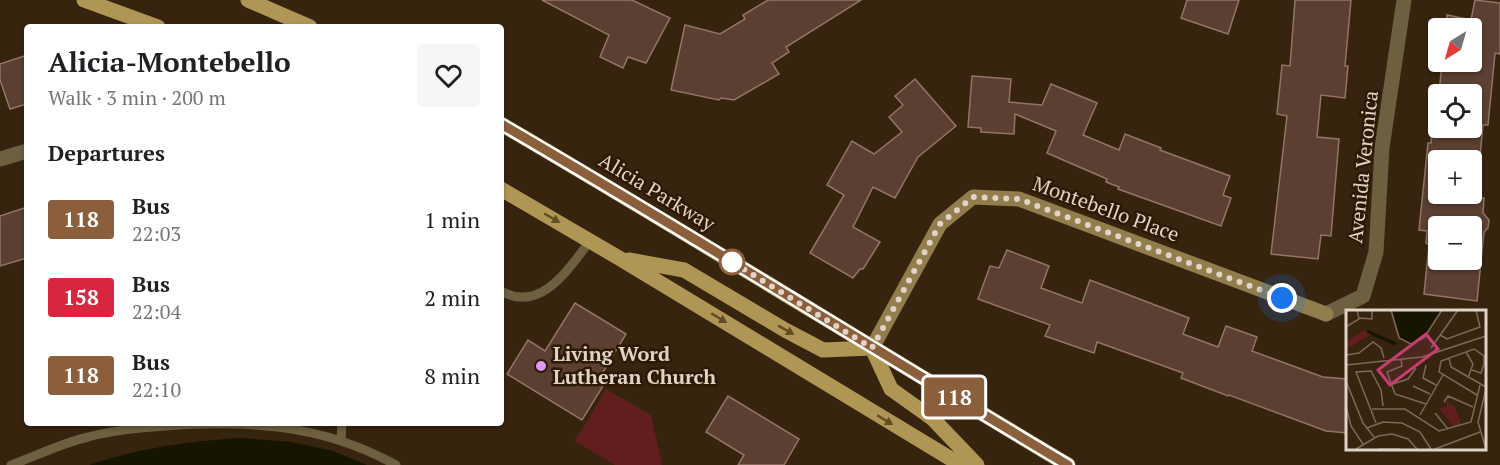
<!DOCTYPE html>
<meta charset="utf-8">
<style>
body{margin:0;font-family:"PT Serif",serif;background:#f6f6f6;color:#202124;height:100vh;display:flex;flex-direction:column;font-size:22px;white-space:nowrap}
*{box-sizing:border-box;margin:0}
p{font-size:20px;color:#757577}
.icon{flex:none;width:33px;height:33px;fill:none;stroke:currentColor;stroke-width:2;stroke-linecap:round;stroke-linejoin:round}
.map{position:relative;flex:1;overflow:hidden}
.sheet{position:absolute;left:24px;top:24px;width:480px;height:402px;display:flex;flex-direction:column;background:#fff;border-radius:6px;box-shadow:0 2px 4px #0004}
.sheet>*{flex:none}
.badge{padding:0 12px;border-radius:4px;font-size:21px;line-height:39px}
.needle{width:39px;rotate:217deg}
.tools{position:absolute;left:1428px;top:18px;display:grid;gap:12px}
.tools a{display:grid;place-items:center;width:54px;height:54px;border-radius:6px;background:#fff;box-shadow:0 2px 4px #0004;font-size:30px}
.you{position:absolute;width:30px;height:30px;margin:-15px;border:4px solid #fff;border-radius:50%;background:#1a73e8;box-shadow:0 0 0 9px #1a73e833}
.map>.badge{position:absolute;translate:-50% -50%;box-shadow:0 0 0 3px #fff}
h2{padding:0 24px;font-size:22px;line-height:54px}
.round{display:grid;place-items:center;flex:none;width:63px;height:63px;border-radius:6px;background:#f6f6f6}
.overview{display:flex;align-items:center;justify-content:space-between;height:102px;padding:0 24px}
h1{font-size:28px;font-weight:700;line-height:45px}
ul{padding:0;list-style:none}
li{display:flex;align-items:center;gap:18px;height:78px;padding:0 24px}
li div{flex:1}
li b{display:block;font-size:22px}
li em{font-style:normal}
li .badge{min-width:66px;font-weight:700;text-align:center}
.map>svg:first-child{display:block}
.green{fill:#621e1f}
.water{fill:#151500}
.building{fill:#5a3f32;stroke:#937567;stroke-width:1.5;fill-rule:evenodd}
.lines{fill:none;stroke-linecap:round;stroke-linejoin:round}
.lane{stroke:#6c6041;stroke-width:9}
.street{stroke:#6c6041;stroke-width:15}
.secondary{stroke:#927e4c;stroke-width:15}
.primary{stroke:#af9654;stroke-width:15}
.oneway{fill:#604c25}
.line-casing{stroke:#fff;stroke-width:14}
.line{stroke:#8b5e3c;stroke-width:9}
.walk{stroke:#e0d3c7;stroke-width:6;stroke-dasharray:0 10.8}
.stop-dot{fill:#fff;stroke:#8b5e3c;stroke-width:3}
.poi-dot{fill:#dd99f3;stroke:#2c1a05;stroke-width:2}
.labels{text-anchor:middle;stroke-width:5;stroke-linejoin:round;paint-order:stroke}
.street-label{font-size:20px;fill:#e0d3c7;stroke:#2c1a05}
.poi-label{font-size:20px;font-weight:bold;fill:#e0d3c7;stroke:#2c1a05;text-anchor:start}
.inset-river{fill:none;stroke:#151500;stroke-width:3}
.inset-road{fill:none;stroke:#7a6a59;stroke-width:1.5}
.view{fill:#c83d71;fill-opacity:0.15;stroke:#c83d71;stroke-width:3}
.inset-edge{fill:none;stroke:#e0d3c7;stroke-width:3}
</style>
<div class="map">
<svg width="1500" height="465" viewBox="0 0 1500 465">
<rect width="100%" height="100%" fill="#36240f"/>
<!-- green -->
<polygon class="green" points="606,389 651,415 662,465 615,465 575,441"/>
<!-- water -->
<path class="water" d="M242,438L291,442L333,451L367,465H89C141,448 188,441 242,438Z"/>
<!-- building -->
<g class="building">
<polygon points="542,0 632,0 670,18 646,63 628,57 623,68 600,57 609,35"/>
<polygon points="768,0 861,0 786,47 789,52 772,63 779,74 734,100 721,98 719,100 671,90 685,25 720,34 745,19 743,15"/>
<polygon points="1187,0 1239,0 1228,34 1181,18"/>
<polygon points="1295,0 1351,0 1345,66 1348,66 1345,98 1321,95 1317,137 1339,139 1331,236 1321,235 1318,259 1271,254 1287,116 1277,114 1282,65 1290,66"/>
<path d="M1475,0L1500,3V54L1495,53L1488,125H1483L1476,198H1484L1483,213L1489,220L1488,228L1484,232L1477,301L1424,294L1429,245L1426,243L1427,231L1419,230L1428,143H1431L1432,130H1435L1438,97V128H1472V94H1439L1442,62H1472V28H1446L1447,15L1471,20ZM1438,160H1472V194H1438ZM1438,226H1472V260H1438Z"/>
<polygon points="27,55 27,104 10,109 0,80 0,64"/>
<polygon points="972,76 1011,79 1009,102 1042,105 1051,84 1097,103 1083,135 1119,150 1125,134 1161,148 1160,150 1230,176 1223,195 1231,198 1221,226 1118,189 1119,187 1106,182 1107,179 1047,153 1056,131 1015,114 1014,134 981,132 981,128 968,127"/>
<polygon points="915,79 956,126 918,157 895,198 873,187 853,227 880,242 863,269 860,269 853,278 810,253 844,195 827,185 852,141 874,154 902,132 889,117 903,105 895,96"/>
<polygon points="27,207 27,258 0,266 0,216"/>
<polygon points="1007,250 1049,266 1041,288 1082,303 1090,280 1189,318 1183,334 1218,347 1226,326 1257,337 1252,351 1323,377 1347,379 1347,433 1326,431 1229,395 1228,396 1181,378 1183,373 1097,342 1094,353 1045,336 1050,325 978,299 990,266 999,268"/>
<polygon points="575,303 626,334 597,382 603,386 582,420 507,374 528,340 545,351"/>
<polygon points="728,396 799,439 784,465 738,465 744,455 706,432"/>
</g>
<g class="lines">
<!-- lane -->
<g class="lane">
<path d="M501,291C541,314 569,268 590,241"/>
<polyline points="341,440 342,423"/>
<path d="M11,465C36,456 62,443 88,437C114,430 139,428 165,426C248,420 322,424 396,465"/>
</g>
<!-- street -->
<g class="street">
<polyline points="0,159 27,151"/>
<polyline points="1326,314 1363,296 1376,252 1382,148 1404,0"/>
</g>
<!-- secondary -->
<polyline class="secondary" points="872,348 940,224 973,197 1019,199 1326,314"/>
<!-- primary -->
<g class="primary">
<polyline points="84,0 158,27"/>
<polyline points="248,0 310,27"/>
<path d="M501,124C691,235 878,352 1068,465"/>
<polyline points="501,189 619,258 961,465"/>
<polyline points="629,260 684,270 785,330 823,350 872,348 891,389 933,419 977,465"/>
</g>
</g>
<!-- one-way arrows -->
<defs><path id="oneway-solid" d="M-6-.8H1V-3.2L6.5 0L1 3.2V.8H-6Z" transform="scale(1.5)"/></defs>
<g class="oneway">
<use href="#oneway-solid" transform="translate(552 218) rotate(30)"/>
<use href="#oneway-solid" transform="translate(719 318) rotate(31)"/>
<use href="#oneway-solid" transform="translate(786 330) rotate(29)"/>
<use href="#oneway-solid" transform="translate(885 420) rotate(31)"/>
</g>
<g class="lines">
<defs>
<path id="line" d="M501,124C692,235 878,352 1068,465"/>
</defs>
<!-- line casing -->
<use href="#line" class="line-casing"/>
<!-- line -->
<use href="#line" class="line"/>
<!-- walk -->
<polyline class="walk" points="732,262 729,260 872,348 940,224 973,197 1019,199 1282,298"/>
</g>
<!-- markers -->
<circle class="stop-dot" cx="732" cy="262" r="12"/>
<circle class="poi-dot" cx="541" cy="366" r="6"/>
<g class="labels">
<!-- street labels -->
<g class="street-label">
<text transform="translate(1363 167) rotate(-84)" y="7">Avenida Veronica</text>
<text transform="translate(657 192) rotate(31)" y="7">Alicia Parkway</text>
<text transform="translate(1106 209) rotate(20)" y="7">Montebello Place</text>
</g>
<!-- poi labels -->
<g class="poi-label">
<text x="553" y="361">Living Word<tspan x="553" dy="23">Lutheran Church</tspan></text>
</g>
</g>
<!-- overview -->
<g transform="translate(1346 310)">
<rect width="140" height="140" fill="#36240f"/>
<path d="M18,20L24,25L0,39V32ZM100,91L109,97L115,114L107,116L93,98L101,97Z" fill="#621e1f"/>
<path d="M46,0H95L78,26L65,33L55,29Z" fill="#151500"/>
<path class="inset-river" d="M21,21L45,32M29,25L50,34"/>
<path class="inset-road" d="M45,0L53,28L65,34L78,28L96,0M13,8L26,9V0M0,17L13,9L11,0M94,25L101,29L134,17L130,0M85,38L112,0M120,42L127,54L122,68M0,45L13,43L27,32L35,38L38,48M103,48L105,57L140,77M55,49L56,56L41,62L49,84L80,94M0,55L76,47L140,26M80,55L77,68L90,75M126,60L135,63L138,54V46L128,39L95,51L93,62L131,85M0,71L17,113L28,127M47,74L62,69L70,58M67,76L84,84M140,79L132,112L140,139M98,92L102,86L127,97M0,96L5,116L17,134M26,99H59L93,121L125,112L134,75M89,103L102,119M74,105L97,65M30,113L10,62L25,61L35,80L37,96M21,118L37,112L56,113L74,122L85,139M10,139L32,126L46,124L62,129L71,139M32,139H54M89,139L134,122"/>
<path class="view" d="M80,24L92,39L44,75L32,60Z"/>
<rect width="140" height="140" class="inset-edge"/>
</g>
</svg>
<div class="tools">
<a><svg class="needle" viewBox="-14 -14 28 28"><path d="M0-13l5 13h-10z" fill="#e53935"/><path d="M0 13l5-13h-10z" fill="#757577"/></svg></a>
<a><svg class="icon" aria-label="locate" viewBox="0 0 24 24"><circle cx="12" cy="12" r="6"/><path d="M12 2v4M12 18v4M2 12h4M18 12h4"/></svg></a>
<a>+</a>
<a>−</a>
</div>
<div class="you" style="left:1282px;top:298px"></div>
<b class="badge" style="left:954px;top:397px;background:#8b5e3c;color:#fff">118</b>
<section class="sheet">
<div class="overview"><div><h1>Alicia-Montebello</h1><p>Walk · 3 min · 200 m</p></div><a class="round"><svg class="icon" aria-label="heart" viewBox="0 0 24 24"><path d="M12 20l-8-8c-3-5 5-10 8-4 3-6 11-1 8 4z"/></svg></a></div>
<h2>Departures</h2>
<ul>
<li><span class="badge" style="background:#8b5e3c;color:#fff">118</span><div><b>Bus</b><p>22:03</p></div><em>1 min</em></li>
<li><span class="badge" style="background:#d7263d;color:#fff">158</span><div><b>Bus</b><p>22:04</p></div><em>2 min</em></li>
<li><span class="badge" style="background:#8b5e3c;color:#fff">118</span><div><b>Bus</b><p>22:10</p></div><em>8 min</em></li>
</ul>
</section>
</div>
